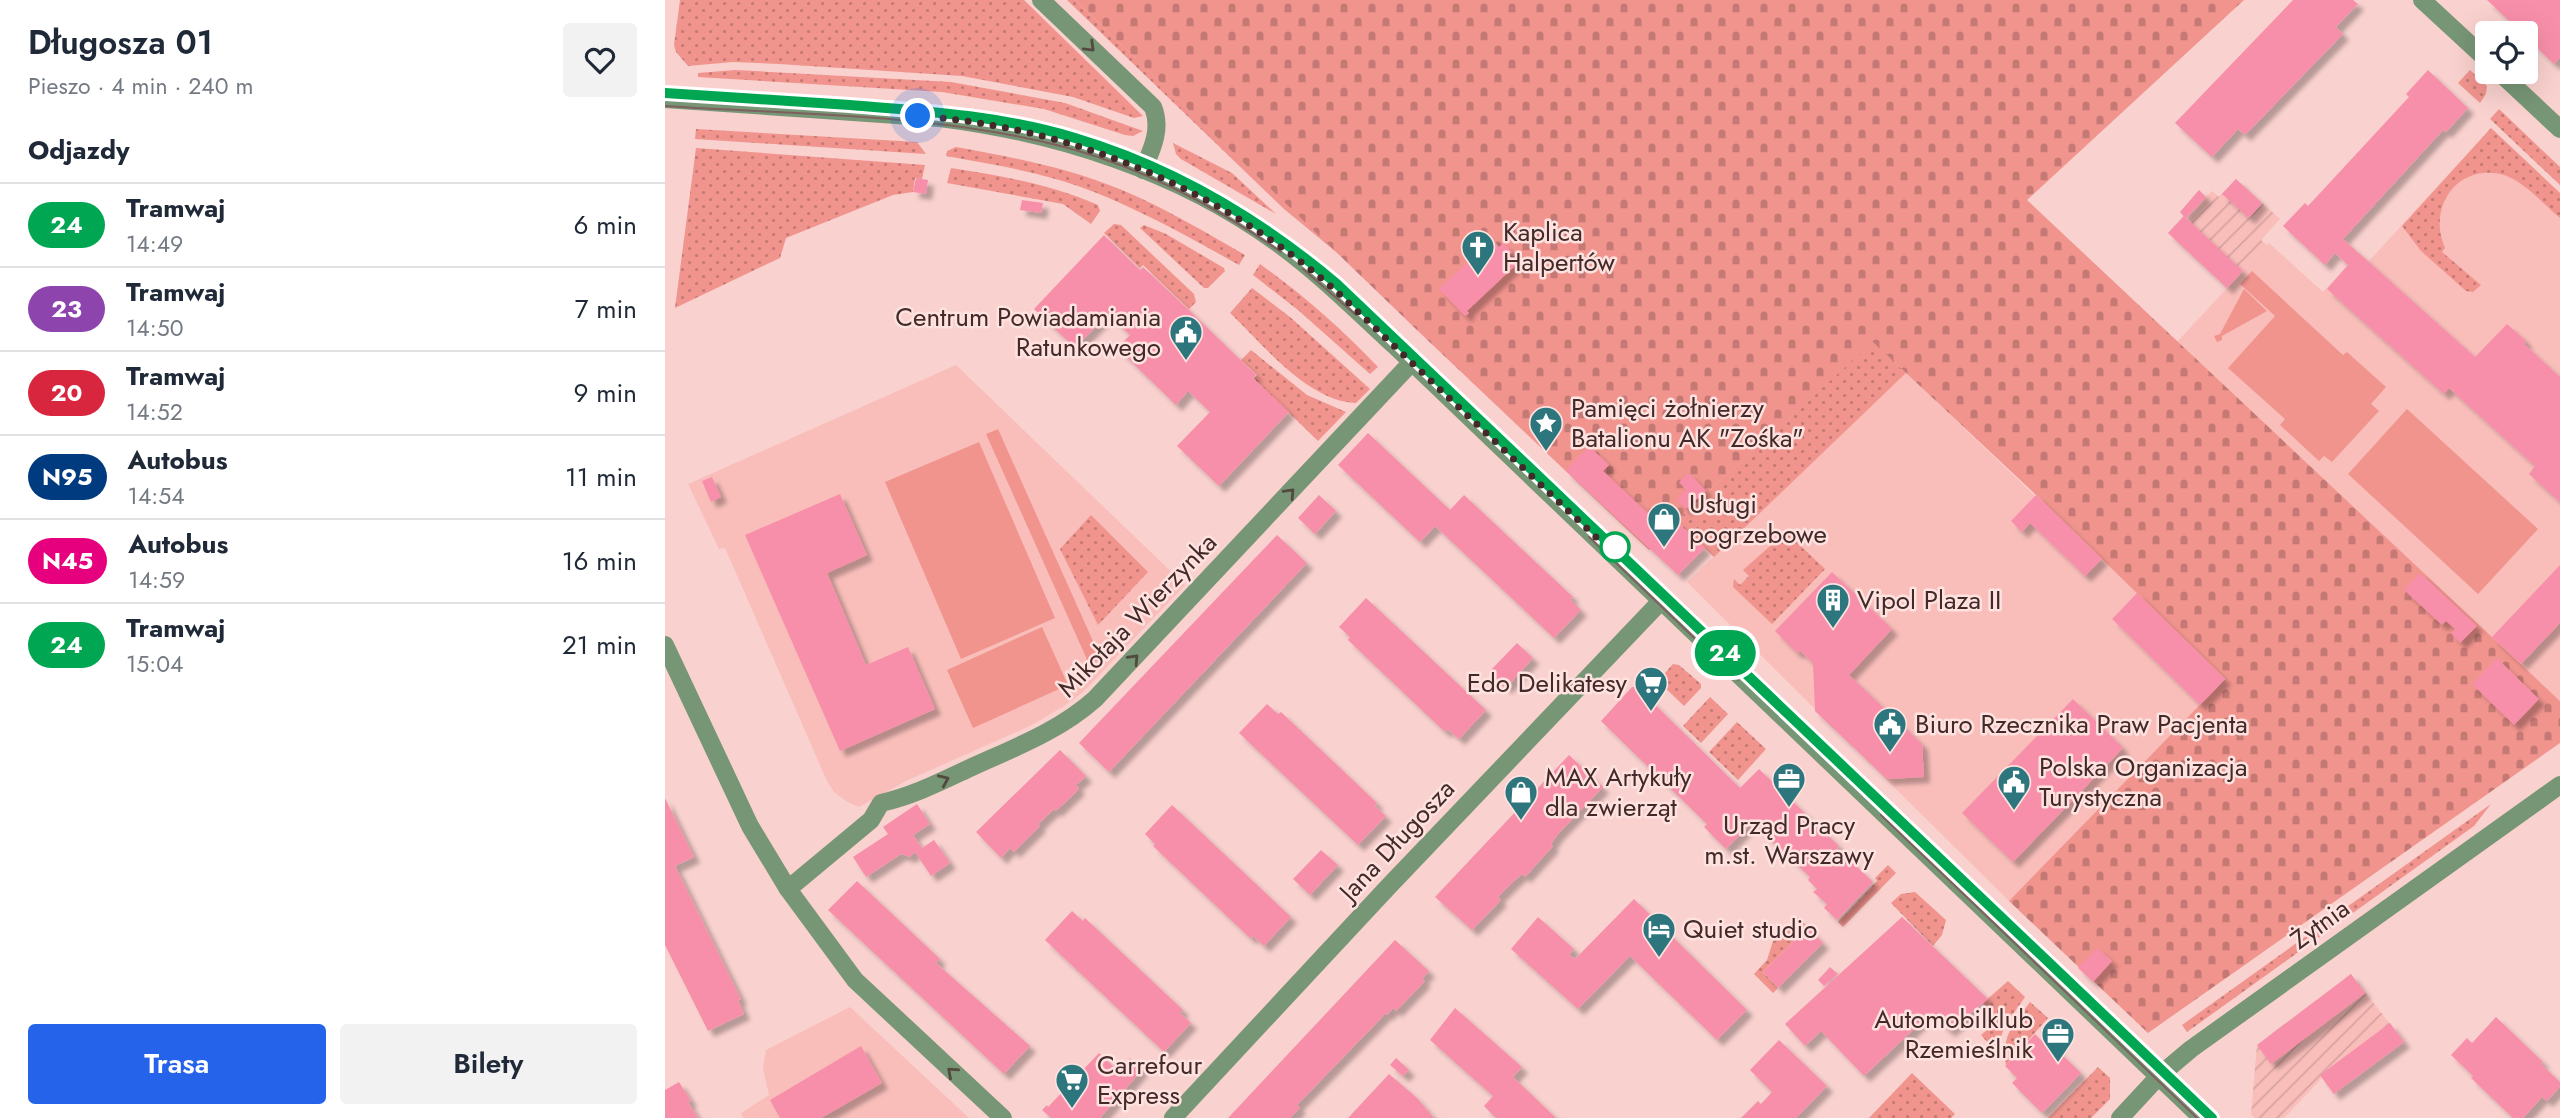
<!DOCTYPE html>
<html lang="pl">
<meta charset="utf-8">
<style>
body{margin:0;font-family:Jost,sans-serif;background:#f2f2f3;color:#1f2937;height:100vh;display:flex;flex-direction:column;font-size:26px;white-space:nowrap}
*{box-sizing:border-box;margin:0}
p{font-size:23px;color:#747a83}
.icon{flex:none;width:38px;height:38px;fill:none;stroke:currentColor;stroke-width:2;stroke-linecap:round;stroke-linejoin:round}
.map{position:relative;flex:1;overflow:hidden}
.panel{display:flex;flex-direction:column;background:#fff;width:665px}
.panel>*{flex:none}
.badge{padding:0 14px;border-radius:23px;font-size:24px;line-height:46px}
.tools{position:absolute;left:1810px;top:21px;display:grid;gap:14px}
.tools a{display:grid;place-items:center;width:63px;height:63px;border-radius:7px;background:#fff;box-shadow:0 7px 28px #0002;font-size:35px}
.you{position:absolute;width:35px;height:35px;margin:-18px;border:5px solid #fff;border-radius:50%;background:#1a73e8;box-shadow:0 0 0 10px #1a73e833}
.map>.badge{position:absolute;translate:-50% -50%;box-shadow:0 0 0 4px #fff}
h2{padding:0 28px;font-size:26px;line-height:63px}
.round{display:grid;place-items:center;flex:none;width:74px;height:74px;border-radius:7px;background:#f2f2f3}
.overview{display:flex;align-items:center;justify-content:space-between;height:119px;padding:0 28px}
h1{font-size:33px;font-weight:600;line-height:52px}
.action{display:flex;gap:14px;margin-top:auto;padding:14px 28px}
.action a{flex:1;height:80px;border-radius:7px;background:#2563eb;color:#fff;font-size:28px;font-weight:600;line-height:80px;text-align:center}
.action a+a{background:#f2f2f3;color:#1f2937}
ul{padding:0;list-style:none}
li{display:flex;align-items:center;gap:21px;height:84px;padding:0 28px;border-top:2px solid #e0e1e3}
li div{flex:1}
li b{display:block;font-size:26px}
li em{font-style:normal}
li .badge{min-width:77px;font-weight:700;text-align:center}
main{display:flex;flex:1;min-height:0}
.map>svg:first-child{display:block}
.built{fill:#f9beba}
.industrial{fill:url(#industrial-furrows)}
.grass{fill:url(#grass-dots)}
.cemetery{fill:url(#cemetery-stones)}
.pitch{fill:#f1948e}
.building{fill:#f88faa;filter:url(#shadow)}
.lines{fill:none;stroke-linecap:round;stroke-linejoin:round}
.minor{stroke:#779676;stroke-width:18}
.tram{stroke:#7e605e;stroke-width:2}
.oneway{stroke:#534a3f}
.line-casing{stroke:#fff;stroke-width:16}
.line{stroke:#00a651;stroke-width:10}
.walk{stroke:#432a28;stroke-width:7;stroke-dasharray:0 12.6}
.stop-dot{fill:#fff;stroke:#00a651;stroke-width:3.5}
.labels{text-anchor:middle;stroke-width:5;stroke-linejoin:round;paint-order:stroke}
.poi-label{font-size:26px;fill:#432a28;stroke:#fde2e0;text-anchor:start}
.street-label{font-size:26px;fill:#432a28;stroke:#fde2e0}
</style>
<main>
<section class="panel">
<div class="overview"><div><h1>Długosza 01</h1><p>Pieszo · 4 min · 240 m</p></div><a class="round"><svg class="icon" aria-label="heart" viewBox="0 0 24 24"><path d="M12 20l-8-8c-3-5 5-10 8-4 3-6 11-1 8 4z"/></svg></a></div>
<h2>Odjazdy</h2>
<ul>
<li><span class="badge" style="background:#00a651;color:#fff">24</span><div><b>Tramwaj</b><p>14:49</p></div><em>6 min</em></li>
<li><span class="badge" style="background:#8e44ad;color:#fff">23</span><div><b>Tramwaj</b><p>14:50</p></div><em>7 min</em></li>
<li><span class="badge" style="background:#d7263d;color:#fff">20</span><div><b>Tramwaj</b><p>14:52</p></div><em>9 min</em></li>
<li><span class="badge" style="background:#003b80;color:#fff">N95</span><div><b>Autobus</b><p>14:54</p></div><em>11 min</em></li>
<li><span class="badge" style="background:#e6007e;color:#fff">N45</span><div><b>Autobus</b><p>14:59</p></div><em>16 min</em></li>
<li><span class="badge" style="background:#00a651;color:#fff">24</span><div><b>Tramwaj</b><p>15:04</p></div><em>21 min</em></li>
</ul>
<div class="action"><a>Trasa</a><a>Bilety</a></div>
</section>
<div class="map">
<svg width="1895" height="1118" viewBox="0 0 1895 1118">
<defs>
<pattern id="industrial-furrows" width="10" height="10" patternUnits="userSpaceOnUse" patternTransform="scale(1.75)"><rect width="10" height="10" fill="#f9beba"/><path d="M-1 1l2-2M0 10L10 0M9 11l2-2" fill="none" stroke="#d7a3a0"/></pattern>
<pattern id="grass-dots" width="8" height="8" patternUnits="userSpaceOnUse" patternTransform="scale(1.75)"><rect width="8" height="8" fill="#f1948e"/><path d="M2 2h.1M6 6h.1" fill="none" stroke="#c57974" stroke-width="1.8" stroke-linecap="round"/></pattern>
<pattern id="cemetery-stones" width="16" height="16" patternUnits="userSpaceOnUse" patternTransform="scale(1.75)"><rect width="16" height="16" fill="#f1948e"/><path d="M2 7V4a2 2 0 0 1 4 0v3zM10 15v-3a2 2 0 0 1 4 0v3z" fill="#c57974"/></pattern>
<filter id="shadow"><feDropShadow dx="6" dy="6" stdDeviation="2" flood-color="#0004"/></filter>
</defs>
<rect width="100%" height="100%" fill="#f9d1ce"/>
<!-- built -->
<g class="built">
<polygon points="1826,128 1895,193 1895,701 1512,342 1604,243 1658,292 1694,253 1704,261"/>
<polygon points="291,365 520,585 418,692 399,706 367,725 241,781 194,807 181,801 169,792 162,781 60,548 54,549 23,484"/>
<polygon points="1241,373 1472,593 1447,619 1535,705 1344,901 1022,582"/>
<polygon points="185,1007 304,1118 78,1118 76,1113 104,1095 98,1069 101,1050"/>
</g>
<!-- industrial -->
<g class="industrial">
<polygon points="1571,179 1615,219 1596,240 1602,245 1562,288 1503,233 1518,216 1515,212 1534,190 1541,197 1547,191 1554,197"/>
<polygon points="1686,974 1739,1042 1669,1094 1657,1078 1619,1118 1590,1118 1586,1115 1592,1045"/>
</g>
<!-- grass -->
<g class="grass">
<polygon points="15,0 359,0 478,116 469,118 408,97 297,76 114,64 68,62 23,66 11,52 9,45"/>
<polygon points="402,0 410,0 676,256 619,209"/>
<polygon points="70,70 286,82 400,103 478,131 468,136 460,135 379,109 277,92 33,77 33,73"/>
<polygon points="1805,70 1822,86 1821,94 1815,103 1793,83"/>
<polygon points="1834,109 1895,167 1895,185 1825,119"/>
<path d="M1826,128L1895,193V218C1878,204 1860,182 1839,175C1792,162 1762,208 1780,248L1777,252L1816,285L1808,292L1801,291L1756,251L1737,226Z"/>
<polygon points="31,129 252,142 261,154 30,139"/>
<polygon points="508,143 567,173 611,214 516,159 511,154"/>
<path d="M291,147C347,157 404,168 457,190C500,208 540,232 580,255L574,265C522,236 469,206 413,186C370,171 325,164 281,156L282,151Z"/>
<polygon points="31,148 260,165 257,179 250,178 248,192 228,195 121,238 115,258 10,308"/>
<path d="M286,168C337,176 385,184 433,205L435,211L426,224L398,204L282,183Z"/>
<polygon points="449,224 456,225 529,294 531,302 524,309 478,265 475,268 439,233"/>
<polygon points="479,225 501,234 559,268 560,271 543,288 539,288 475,228"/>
<path d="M595,264C638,295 676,328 713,367L705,374L633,310L588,275Z"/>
<path d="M587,288L625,317L705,389L691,403C642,401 598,344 565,313Z"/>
<polygon points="1208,341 1241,373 1049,557 1011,521"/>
<polygon points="586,350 642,395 681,412 653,441 589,379 592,375 576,360"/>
<polygon points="426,515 483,572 433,625 395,549"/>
<polygon points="1121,532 1160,569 1107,624 1068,587 1069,579 1075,585 1084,576 1078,570"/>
<polygon points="1008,664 1014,665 1036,684 1036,688 1019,706 993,681"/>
<polygon points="1045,697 1063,714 1036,743 1018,726"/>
<polygon points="1072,722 1101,749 1073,780 1044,752"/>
<polygon points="1826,804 1809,826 1522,1032 1517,1025"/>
<polygon points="1223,865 1231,873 1178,927 1173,922 1212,881 1210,878"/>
<polygon points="1250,892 1281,920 1277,935 1268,946 1226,903 1236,894"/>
<polygon points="1133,917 1143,927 1098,972 1113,988 1108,993 1089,974 1102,960 1108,941"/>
<polygon points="1343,981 1360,997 1341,1024 1330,1051 1316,1035 1332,1021 1318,1003"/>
<path d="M1365,1002L1383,1018L1341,1065C1337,1032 1348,1026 1365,1002Z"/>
<polygon points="1433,1067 1445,1078 1445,1099 1426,1118 1383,1118"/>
<polygon points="1247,1073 1290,1114 1286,1118 1204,1118"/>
</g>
<!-- cemetery -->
<polygon class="cemetery" points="410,0 1579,0 1362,200 1895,701 1895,743 1483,1033 1344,901 1560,679 1371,495 1208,342 1011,521 984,550 754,332"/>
<!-- pitch -->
<g class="pitch">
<polygon points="1587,271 1678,355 1682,352 1721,387 1706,404 1714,411 1667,462 1659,456 1654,461 1615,425 1620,419 1563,368 1610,316 1575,284"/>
<polygon points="1579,289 1602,311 1557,336 1557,340 1552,342 1549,336 1555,334"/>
<polygon points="1742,409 1873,529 1813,594 1683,474"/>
<polygon points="333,429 436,659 424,664 321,434"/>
<polygon points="314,442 390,618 296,659 220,482"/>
<polygon points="377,627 403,685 308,728 282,670"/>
</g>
<!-- building -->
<g class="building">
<polygon points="1628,0 1688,0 1693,4 1671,27 1678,34 1580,135 1573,129 1547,157 1510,123"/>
<polygon points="1822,0 1895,0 1895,58 1889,64 1860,36 1860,33 1857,33"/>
<polygon points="1763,70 1803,108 1781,132 1778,130 1678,239 1810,357 1842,324 1861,341 1859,344 1895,377 1895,502 1864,474 1870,466 1784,388 1779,394 1662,289 1683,265 1670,253 1660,265 1618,226 1640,203 1643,206 1694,151 1744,97 1741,94"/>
<polygon points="251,178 263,180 261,194 248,192"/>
<polygon points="1571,179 1597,203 1584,218 1557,194"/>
<polygon points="1534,190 1541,197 1521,218 1578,271 1562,288 1503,233 1519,216 1515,212"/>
<polygon points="357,200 378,203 376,213 355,210"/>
<polygon points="439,235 475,270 478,267 524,310 591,375 588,378 624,412 554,486 512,446 545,412 523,391 511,405 452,348 465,335 443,314 410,348 369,309"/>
<polygon points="826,237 834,247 838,243 847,252 843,255 853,263 802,311 804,313 800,316 774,289 824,242 823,240"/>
<polygon points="703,433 785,510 799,495 908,597 905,599 916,610 889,638 770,526 755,542 673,465"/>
<polygon points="924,446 944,465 938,471 1002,531 1011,521 1040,548 1013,575 901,471"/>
<polygon points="1024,473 1041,491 1021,509 1012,499 1021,490 1014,482"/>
<polygon points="47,477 56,497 46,502 37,481"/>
<polygon points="175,494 202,555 162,573 201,665 243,647 270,709 175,751 80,535"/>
<polygon points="654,495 671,511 650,534 633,518"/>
<polygon points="1371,495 1437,559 1420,576 1365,523 1357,532 1346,521"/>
<polygon points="612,535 642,563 444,772 414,743"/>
<polygon points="1895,565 1895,623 1856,664 1827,637"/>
<polygon points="1167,572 1227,629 1184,675 1257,744 1259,777 1222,779 1150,711 1148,663 1135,651 1132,653 1110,631"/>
<polygon points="1755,573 1812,626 1795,643 1786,633 1790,629 1781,621 1777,625 1739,590"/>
<polygon points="1472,593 1560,679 1535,705 1447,619"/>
<polygon points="701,598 821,710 794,739 782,729 780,732 683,640 685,637 674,627"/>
<polygon points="852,643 868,658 841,688 824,672"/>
<polygon points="1832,658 1874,699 1849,725 1807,684"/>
<polygon points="967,687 972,687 1075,788 1094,769 1174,846 1172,848 1208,882 1172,920 1159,908 1162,904 1148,892 1152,889 1143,880 1145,877 1085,820 1080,826 1082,828 1061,849 1039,827 1042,824 936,721"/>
<polygon points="1408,699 1458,748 1348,862 1297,813"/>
<polygon points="602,704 613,714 616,712 712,803 710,806 721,816 693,845 574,733"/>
<polygon points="395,750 421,776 411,785 414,789 391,811 389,809 373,824 375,826 349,852 345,848 336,858 311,832"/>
<polygon points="904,755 938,787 892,835 886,844 888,846 860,877 857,874 849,881 833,897 836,900 807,930 770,897"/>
<polygon points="0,798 29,857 10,866 76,999 73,1000 79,1014 43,1031 0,945"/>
<polygon points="252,804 265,824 248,835 257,848 269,840 285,863 266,876 250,852 245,857 236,854 201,877 188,857 223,834 218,827"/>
<polygon points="507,805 626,917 599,946 588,936 585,938 488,846 490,844 480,834"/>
<polygon points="656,850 673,865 645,895 628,879"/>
<polygon points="192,881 275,959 271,963 365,1046 339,1074 163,910"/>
<polygon points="969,899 1082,1010 1052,1040 965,956 913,1009 846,949 873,917 909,949 904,955 910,959"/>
<polygon points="407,911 418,921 420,918 518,1010 515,1013 526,1023 499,1052 380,940"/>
<polygon points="1237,917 1323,999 1284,1031 1266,1013 1199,1076 1156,1031 1140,1046 1120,1024"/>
<polygon points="1143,927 1158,943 1113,988 1098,972"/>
<polygon points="730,940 764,971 757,979 760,981 731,1011 728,1008 722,1015 721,1013 632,1105 635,1108 625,1118 563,1118"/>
<polygon points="1432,948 1447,961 1428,982 1413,968"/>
<polygon points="1165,967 1173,974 1159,986 1153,980"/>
<polygon points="1686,974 1700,993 1606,1064 1592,1045"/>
<polygon points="790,1008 857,1067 848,1077 891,1118 831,1118 819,1106 828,1096 765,1040"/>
<polygon points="1831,1017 1878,1062 1876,1064 1895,1082 1895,1087 1882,1101 1877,1097 1858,1118 1848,1118 1806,1078 1808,1076 1786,1055 1802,1038 1807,1043"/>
<polygon points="1725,1023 1739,1042 1669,1094 1655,1075"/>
<polygon points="1370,1034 1386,1050 1389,1047 1416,1073 1377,1113 1347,1083 1352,1078 1340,1066"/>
<polygon points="1114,1040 1162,1086 1131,1118 1076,1118 1093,1101 1096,1104 1107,1092 1085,1070"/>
<polygon points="196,1046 217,1083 156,1118 115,1118 105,1100"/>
<polygon points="434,1053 453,1071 465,1058 477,1070 435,1118 386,1118 377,1110 382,1105 383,1107"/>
<polygon points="731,1058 744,1070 738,1076 725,1065"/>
<polygon points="724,1074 752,1098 769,1118 683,1118"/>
<polygon points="14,1082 26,1101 23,1102 33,1118 0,1118 0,1090"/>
</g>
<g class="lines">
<!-- minor -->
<g class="minor">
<path d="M376,0L488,107C497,129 487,149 478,170"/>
<polyline points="1757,0 1822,60"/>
<polyline points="1834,72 1895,129"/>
<path d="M0,99L275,118C393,133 513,171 611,242C654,273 692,311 731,347L1537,1118"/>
<polyline points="0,645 85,826 123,889 190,980 338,1118"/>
<path d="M123,889L206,820L216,803C248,796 277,781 307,767C351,747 394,731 430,699L747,362"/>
<polyline points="508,1118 724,886 997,600"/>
<polyline points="1455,1118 1494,1076 1526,1049 1895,785"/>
</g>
<!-- tram -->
<g class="tram">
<path d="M0,93C58,96 116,101 174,105C254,110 333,115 410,138C507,166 595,219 672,284L1547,1118"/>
<path d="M0,106C135,115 275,113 407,149C481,170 553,208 616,252"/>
<polyline points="638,269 691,315"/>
<polyline points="924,537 1073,680"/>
<polyline points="1216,815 1532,1118"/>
</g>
</g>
<!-- one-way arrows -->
<defs><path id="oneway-chevron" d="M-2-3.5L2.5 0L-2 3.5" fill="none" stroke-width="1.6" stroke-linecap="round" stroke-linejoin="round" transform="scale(1.75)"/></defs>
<g class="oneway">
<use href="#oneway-chevron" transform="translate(425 47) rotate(44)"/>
<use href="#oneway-chevron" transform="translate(625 493) rotate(-47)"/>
<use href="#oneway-chevron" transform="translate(469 659) rotate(-47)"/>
<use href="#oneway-chevron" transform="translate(279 780) rotate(-24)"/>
<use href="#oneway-chevron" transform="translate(287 1072) rotate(-138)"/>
</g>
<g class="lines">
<defs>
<path id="line" d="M0,93C62,97 123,101 185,105C261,111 337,116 410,138C507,167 595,219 672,284L1547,1118"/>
</defs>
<!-- line casing -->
<use href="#line" class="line-casing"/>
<!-- line -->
<use href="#line" class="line"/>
<!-- walk -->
<path class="walk" d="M253,116C407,127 554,188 670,290L951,556L950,547"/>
</g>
<!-- icons -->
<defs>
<symbol id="church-pin" viewBox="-11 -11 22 30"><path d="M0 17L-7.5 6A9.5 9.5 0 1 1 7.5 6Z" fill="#2d767d" stroke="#fde2e0"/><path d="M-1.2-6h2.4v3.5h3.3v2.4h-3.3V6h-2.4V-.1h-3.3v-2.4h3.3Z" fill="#fff"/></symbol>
<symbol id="civic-pin" viewBox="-11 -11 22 30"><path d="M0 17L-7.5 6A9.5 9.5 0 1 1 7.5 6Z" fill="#2d767d" stroke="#fde2e0"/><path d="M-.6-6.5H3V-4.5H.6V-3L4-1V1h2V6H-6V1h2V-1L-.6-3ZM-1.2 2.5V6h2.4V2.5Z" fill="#fff"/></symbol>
<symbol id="sight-pin" viewBox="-11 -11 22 30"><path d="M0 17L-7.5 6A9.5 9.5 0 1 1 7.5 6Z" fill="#2d767d" stroke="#fde2e0"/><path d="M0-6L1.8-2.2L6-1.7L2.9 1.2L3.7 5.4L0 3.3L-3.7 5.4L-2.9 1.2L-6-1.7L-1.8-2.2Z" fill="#fff"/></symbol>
<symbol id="shop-pin" viewBox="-11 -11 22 30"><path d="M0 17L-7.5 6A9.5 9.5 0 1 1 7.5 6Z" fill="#2d767d" stroke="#fde2e0"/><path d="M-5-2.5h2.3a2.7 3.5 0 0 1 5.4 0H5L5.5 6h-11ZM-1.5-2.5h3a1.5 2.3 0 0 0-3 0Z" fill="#fff"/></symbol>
<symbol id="building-pin" viewBox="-11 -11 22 30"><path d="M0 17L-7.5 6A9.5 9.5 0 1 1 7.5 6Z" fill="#2d767d" stroke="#fde2e0"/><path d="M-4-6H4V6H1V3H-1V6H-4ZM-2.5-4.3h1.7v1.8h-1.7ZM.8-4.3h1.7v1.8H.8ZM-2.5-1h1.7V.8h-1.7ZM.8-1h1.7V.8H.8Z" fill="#fff"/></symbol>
<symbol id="supermarket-pin" viewBox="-11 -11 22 30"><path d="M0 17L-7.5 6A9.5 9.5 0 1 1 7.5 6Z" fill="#2d767d" stroke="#fde2e0"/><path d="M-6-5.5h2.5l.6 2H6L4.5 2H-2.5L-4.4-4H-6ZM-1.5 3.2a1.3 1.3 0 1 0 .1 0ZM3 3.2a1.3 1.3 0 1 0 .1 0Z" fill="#fff"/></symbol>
<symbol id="office-pin" viewBox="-11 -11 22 30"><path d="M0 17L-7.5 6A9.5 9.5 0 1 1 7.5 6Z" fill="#2d767d" stroke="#fde2e0"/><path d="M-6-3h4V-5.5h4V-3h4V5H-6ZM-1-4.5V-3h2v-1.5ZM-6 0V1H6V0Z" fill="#fff"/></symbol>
<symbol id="hotel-pin" viewBox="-11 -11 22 30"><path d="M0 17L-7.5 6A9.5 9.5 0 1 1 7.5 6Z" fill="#2d767d" stroke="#fde2e0"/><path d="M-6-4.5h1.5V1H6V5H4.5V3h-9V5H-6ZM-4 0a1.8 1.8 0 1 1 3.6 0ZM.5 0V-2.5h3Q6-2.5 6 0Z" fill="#fff"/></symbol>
</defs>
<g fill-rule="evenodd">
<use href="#church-pin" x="794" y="228" width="38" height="52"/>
<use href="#civic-pin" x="502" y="313" width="38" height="52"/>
<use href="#sight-pin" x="862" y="404" width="38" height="52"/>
<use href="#shop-pin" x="980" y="500" width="38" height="52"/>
<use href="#building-pin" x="1149" y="581" width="38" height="52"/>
<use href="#supermarket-pin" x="967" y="664" width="38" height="52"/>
<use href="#civic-pin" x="1206" y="705" width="38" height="52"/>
<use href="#office-pin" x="1105" y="760" width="38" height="52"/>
<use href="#civic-pin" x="1330" y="763" width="38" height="52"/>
<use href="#shop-pin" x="837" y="773" width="38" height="52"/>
<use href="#hotel-pin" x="975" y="910" width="38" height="52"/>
<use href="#office-pin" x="1374" y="1015" width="38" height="52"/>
<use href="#supermarket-pin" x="388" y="1061" width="38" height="52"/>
</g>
<!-- markers -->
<circle class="stop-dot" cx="950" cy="547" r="14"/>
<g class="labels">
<!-- poi labels -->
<g class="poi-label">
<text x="838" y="241">Kaplica<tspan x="838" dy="30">Halpertów</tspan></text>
<text x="496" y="326" text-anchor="end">Centrum Powiadamiania<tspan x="496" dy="30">Ratunkowego</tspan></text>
<text x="906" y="417">Pamięci żołnierzy<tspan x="906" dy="30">Batalionu AK "Zośka"</tspan></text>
<text x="1024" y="513">Usługi<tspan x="1024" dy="30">pogrzebowe</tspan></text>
<text x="1192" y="609">Vipol Plaza II</text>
<text x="962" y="692" text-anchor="end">Edo Delikatesy</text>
<text x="1250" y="733">Biuro Rzecznika Praw Pacjenta</text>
<text x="1374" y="776">Polska Organizacja<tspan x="1374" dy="30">Turystyczna</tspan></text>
<text x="880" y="786">MAX Artykuły<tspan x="880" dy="30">dla zwierząt</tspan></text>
<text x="1124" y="834" text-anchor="middle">Urząd Pracy<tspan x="1124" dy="30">m.st. Warszawy</tspan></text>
<text x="1018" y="938">Quiet studio</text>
<text x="1368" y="1028" text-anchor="end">Automobilklub<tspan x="1368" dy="30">Rzemieślnik</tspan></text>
<text x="432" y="1074">Carrefour<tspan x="432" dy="30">Express</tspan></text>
</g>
<!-- street labels -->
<g class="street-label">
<text transform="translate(472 615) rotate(-46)" y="9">Mikołaja Wierzynka</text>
<text transform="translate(732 840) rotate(-47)" y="9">Jana Długosza</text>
<text transform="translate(1655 924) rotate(-36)" y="9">Żytnia</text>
</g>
</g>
</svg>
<div class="tools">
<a><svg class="icon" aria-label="locate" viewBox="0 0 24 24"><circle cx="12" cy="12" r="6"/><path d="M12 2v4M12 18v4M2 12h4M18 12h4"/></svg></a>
</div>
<div class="you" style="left:253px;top:116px"></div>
<b class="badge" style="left:1060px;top:653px;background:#00a651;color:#fff">24</b>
</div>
</main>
